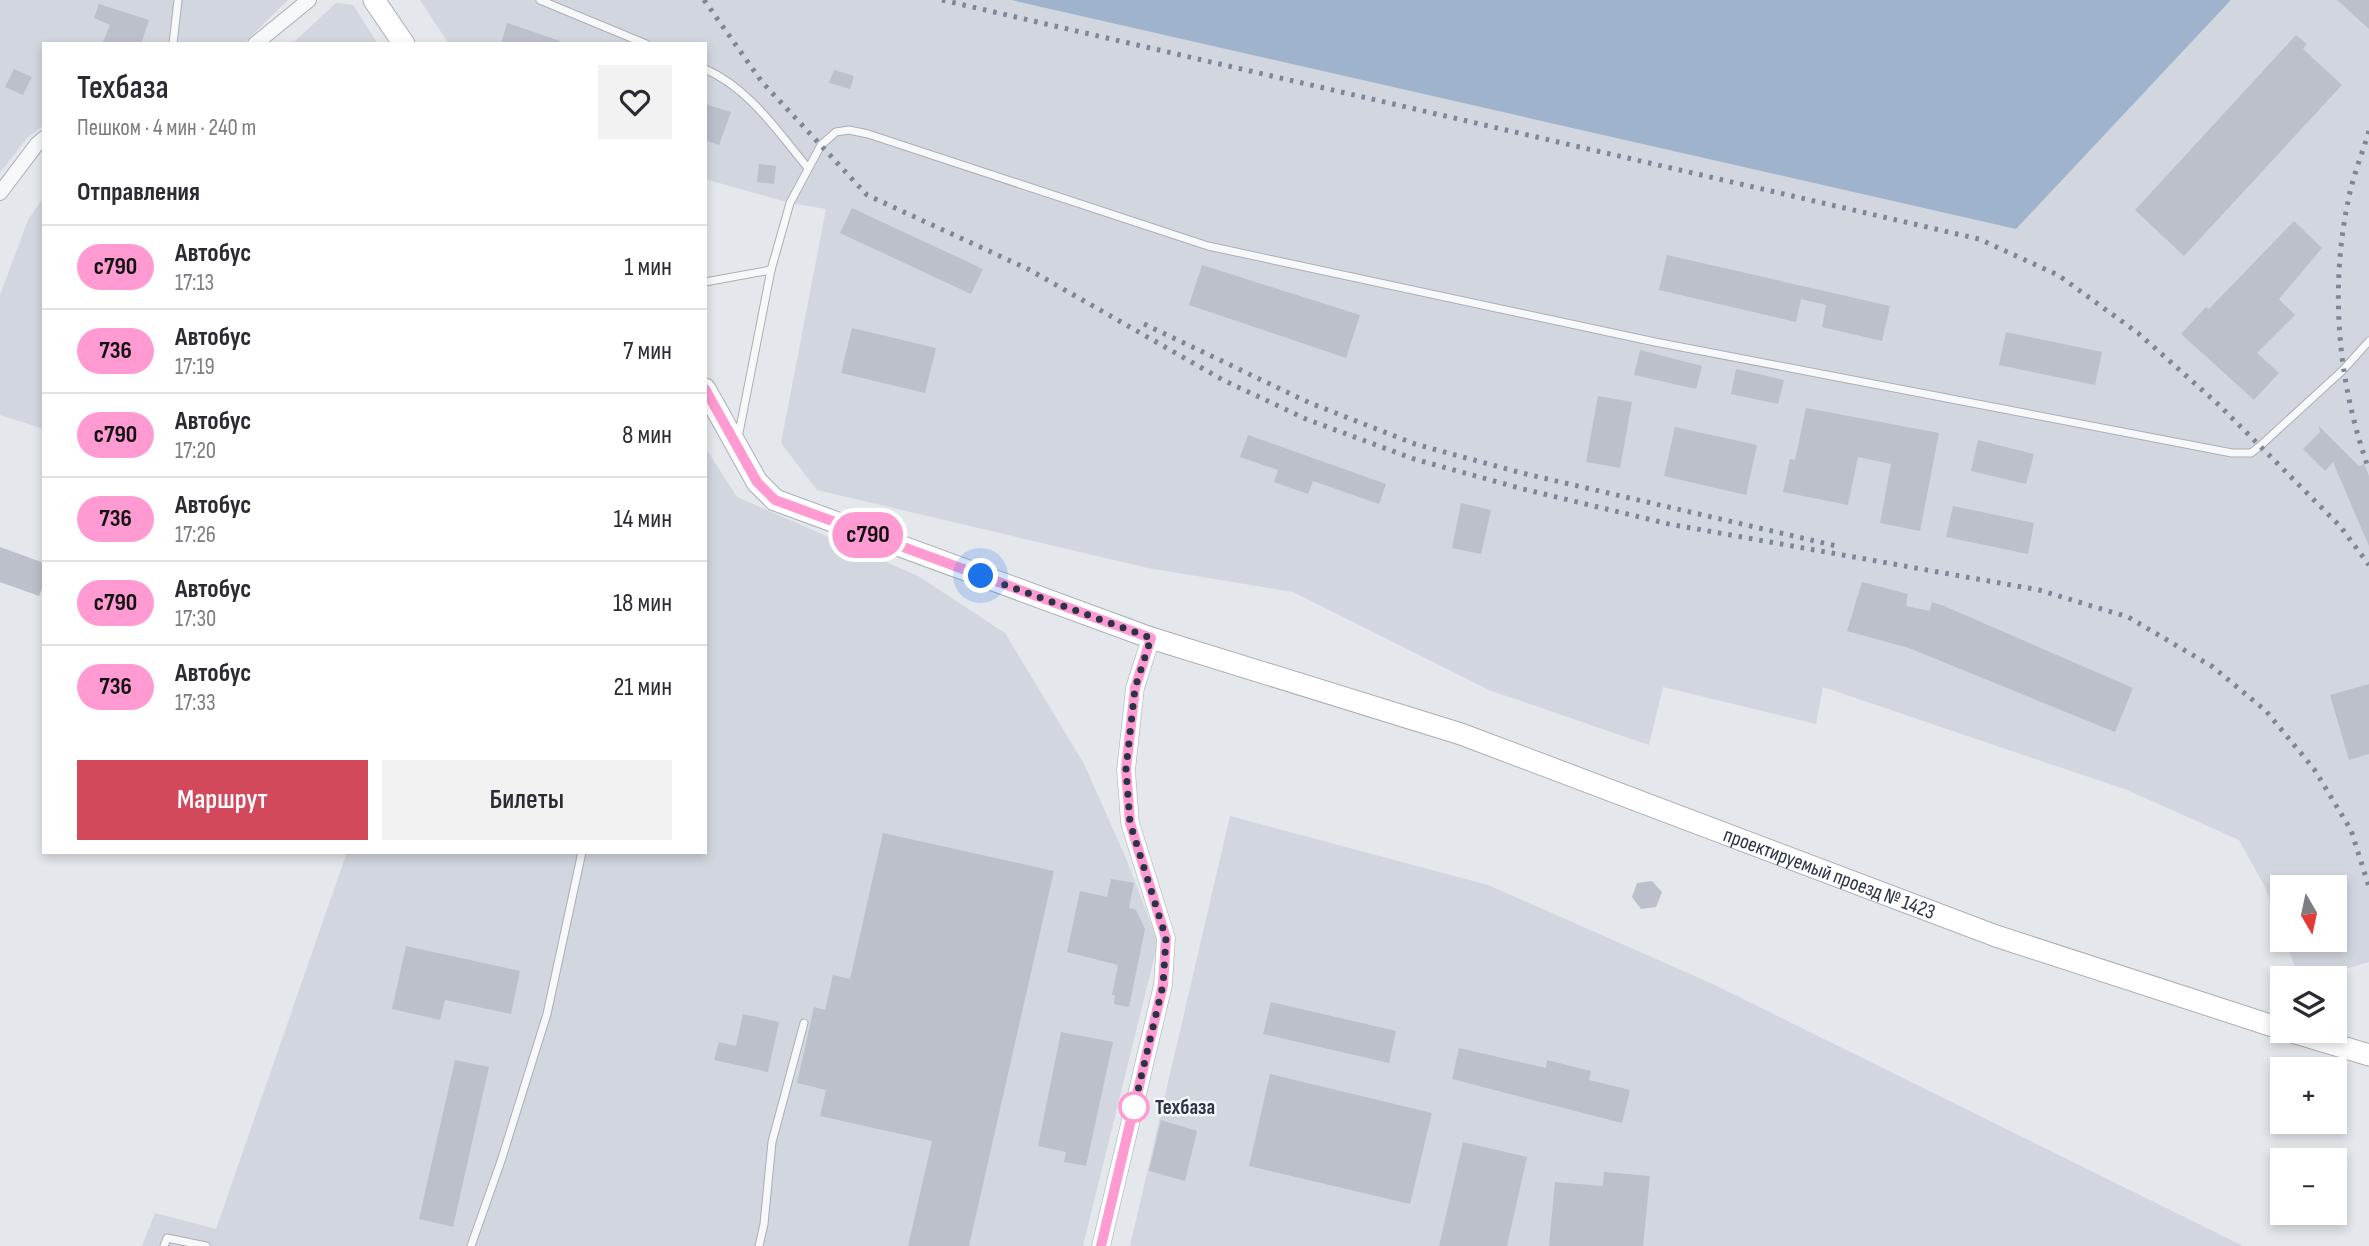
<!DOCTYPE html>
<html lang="ru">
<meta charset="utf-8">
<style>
body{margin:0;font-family:"Sofia Sans Condensed",sans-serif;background:#f2f2f3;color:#2b2b33;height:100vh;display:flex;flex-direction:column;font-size:26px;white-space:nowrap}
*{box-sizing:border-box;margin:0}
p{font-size:23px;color:#7c7c81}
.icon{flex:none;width:38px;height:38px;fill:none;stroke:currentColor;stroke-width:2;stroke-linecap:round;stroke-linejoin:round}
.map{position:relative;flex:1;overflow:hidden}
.side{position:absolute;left:42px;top:42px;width:665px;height:812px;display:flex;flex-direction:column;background:#fff;border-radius:0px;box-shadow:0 4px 10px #0003}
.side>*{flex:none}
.badge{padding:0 14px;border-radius:23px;font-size:24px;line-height:46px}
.needle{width:46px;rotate:171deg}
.fabs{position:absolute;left:2270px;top:875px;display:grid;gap:14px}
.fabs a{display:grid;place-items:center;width:77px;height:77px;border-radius:0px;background:#fff;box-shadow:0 4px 10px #0003;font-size:35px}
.you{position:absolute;width:35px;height:35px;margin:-18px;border:5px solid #fff;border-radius:50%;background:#1a73e8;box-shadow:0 0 0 10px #1a73e833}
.map>.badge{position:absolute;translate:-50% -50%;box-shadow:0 0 0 4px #fff}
h2{padding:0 35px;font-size:26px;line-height:63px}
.round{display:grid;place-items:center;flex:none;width:74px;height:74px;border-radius:0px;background:#f2f2f3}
.summary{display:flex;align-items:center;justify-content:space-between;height:119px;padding:0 35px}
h1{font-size:33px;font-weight:600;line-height:52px}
.primary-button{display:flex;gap:14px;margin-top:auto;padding:14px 35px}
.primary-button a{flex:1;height:80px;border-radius:0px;background:#d1495b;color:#fff;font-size:28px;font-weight:600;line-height:80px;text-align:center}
.primary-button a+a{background:#f2f2f3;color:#2b2b33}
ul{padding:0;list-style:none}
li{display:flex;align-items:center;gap:21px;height:84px;padding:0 35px;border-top:2px solid #e1e1e2}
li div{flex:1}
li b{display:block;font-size:26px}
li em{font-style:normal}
li .badge{min-width:77px;font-weight:700;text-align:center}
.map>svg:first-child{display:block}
.built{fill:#d2d6de}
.water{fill:#9fb4cc}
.building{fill:#bbc0ca}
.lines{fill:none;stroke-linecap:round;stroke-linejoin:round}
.service-casing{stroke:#a9aeb7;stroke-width:9}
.minor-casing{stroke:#a9aeb7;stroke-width:16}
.tertiary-casing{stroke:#a9aeb7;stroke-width:19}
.secondary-casing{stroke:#a9aeb7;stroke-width:23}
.service{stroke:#f7f8fa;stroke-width:7}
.minor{stroke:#f7f8fa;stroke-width:14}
.tertiary{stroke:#f7f8fa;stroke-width:18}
.secondary{stroke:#fff;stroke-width:21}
.rail{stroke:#7d8696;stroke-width:5;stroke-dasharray:3.5 7;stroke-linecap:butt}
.line-casing{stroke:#fff;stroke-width:16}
.line{stroke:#ff9ad2;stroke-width:10}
.walk{stroke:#2b3445;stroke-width:7;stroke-dasharray:0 12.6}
.stop-dot{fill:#fff;stroke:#ff9ad2;stroke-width:3.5}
.labels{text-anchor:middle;stroke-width:5;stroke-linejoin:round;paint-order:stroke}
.street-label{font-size:21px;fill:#2b3445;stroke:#f4f6f9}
.stop-label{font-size:21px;font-weight:bold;fill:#2b3445;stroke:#f4f6f9;text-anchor:start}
</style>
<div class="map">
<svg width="2369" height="1246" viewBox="0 0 2369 1246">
<rect width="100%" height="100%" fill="#e4e7ec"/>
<!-- built -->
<g class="built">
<polygon points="0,0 288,0 243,44 44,44 44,125 27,138 0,173"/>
<polygon points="420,0 1011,0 2016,228 2231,0 2369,0 2369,962 2313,978 2299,978 2285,940 2334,940 2334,887 2282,887 2282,932 2265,887 2239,840 2127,790 1823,687 1816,724 1663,687 1649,745 1489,690 1293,592 1148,568 817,490 781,443 826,209 790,203 705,179 705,44 449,44"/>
<polygon points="336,3 353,5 378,44 292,44"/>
<polygon points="44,197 44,429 0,415 0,295 28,220"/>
<polygon points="705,447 737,497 918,576 1005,633 1084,764 1125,856 1158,942 1083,1246 142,1246 155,1213 216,1229 347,852 705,852"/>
<polygon points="1230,816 1488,885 1715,985 2243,1246 1130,1246"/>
</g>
<!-- water -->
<polygon class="water" points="1011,0 2231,0 2016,229"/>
<!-- building -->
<g class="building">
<polygon points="2337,0 2369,0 2369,29"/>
<polygon points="99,4 149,20 141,44 102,44 110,25 94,18"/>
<polygon points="507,23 560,41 560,44 501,44"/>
<polygon points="2296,35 2307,44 2303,49 2342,85 2184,256 2135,210"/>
<polygon points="14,69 32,77 23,95 5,87"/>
<polygon points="834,70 854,76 850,89 829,83"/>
<polygon points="705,104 731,112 719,145 705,140"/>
<polygon points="759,164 776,166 774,184 757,182"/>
<polygon points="852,208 983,269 971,294 840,233"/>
<polygon points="2294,221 2322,248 2279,299 2295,315 2257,353 2279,373 2254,400 2181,334 2206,307 2209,309"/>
<polygon points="1667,255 1890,306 1882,341 1822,327 1826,305 1801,299 1796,322 1659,290"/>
<polygon points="1202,265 1360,315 1346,358 1189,305"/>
<polygon points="852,328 936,348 925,393 841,373"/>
<polygon points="2006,332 2102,352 2095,385 1999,365"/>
<polygon points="1640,350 1702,366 1696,389 1634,375"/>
<polygon points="1736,369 1784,380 1778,404 1731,394"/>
<polygon points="1598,396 1632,402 1620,468 1586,462"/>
<polygon points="1806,408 1939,433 1920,531 1880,523 1891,464 1858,457 1848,505 1783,492 1790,459 1795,460"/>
<polygon points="2319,426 2359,466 2364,464 2369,476 2369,546 2333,462 2325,471 2303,449 2320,432"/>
<polygon points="1675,427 1757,445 1746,495 1664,476"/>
<polygon points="1248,435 1386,484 1379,504 1313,481 1308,494 1274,482 1278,470 1240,457"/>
<polygon points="1978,440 2034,454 2026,484 1971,471"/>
<polygon points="1461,503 1491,510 1481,554 1452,548"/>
<polygon points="1953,506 2034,523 2028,554 1946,537"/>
<polygon points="0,547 44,563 44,584 39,596 0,582"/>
<polygon points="1862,582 1908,594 1906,606 1930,611 1932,602 1944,606 2133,688 2115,732 1909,648 1847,631"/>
<polygon points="2369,684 2369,754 2349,760 2330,695"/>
<polygon points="883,833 1054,871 969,1246 908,1246 932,1141 820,1116 826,1090 797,1083 814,1007 825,1010 833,975 850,979"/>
<polygon points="1111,879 1134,883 1129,908 1136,910 1145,929 1129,1007 1114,1004 1115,995 1112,995 1118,965 1067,952 1080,891 1107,897"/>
<polygon points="1652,881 1662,892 1656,907 1641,909 1632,897 1637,883"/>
<polygon points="406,946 520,971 511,1014 445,1000 440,1020 392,1009"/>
<polygon points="1271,1002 1396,1031 1389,1063 1263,1034"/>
<polygon points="743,1014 779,1022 768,1072 714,1060 719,1042 736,1046"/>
<polygon points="1061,1032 1113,1042 1086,1166 1064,1162 1066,1152 1038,1146"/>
<polygon points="1459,1048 1546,1068 1547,1060 1591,1071 1589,1080 1630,1090 1622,1123 1452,1079"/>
<polygon points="455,1060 489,1067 453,1227 419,1219"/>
<polygon points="1270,1074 1432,1113 1410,1204 1249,1166"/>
<polygon points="1161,1120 1197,1131 1185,1181 1149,1171"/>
<polygon points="1463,1142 1527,1157 1507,1246 1439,1246"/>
<polygon points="1604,1172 1650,1176 1643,1246 1549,1246 1555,1182 1603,1186"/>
</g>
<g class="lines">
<defs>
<g id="service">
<polyline points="540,0 646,44"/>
<polyline points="173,44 178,0"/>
<path d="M705,69C749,88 778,132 808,168"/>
<polyline points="705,282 771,270 790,203 821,145 836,132 849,130 868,134 1208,246 1655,342 2232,453 2251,453 2260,446 2343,370 2369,341"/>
<polyline points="738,438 771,270"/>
<polyline points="164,1246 167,1238 206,1246"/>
<polyline points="471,1246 501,1161 547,1014 582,852"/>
<polyline points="759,1246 764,1224 772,1142 804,1023"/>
</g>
<g id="minor">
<polyline points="255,44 309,0"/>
<polyline points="0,193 37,144 44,138"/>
</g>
<polyline id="tertiary" points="1101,1246 1163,985 1166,938 1130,823 1126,770 1135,688 1151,638"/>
<g id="secondary">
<polyline points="374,0 404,44"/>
<path id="s1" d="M705,389L757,482L775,500L1151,638L1461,734L1996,936L2282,1029"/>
<polyline points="2289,1031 2369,1055"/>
</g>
</defs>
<!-- service casing -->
<use href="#service" class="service-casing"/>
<!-- minor casing -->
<use href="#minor" class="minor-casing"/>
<!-- tertiary casing -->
<use href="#tertiary" class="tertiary-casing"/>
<!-- secondary casing -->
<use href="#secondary" class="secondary-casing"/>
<!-- service -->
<use href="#service" class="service"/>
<!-- minor -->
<use href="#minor" class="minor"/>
<!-- tertiary -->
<use href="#tertiary" class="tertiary"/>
<!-- secondary -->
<use href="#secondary" class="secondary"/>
<!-- rail -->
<g class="rail">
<polyline points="704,0 762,82 867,195 1028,269 1223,380 1306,419 1414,459 1523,489 1669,524 2039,590 2128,617 2213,667 2266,711 2314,769 2351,830 2369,887"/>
<polyline points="942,0 1979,239 2058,275 2138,333 2219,405 2340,526 2369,565"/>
<path d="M2369,131C2363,151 2355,171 2350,192C2329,285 2337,380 2369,470"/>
<polyline points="1144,324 1310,403 1415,444 1522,473 1841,547"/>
</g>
</g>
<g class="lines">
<defs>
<polyline id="line" points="705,389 757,482 775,500 1151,638 1135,688 1126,769 1130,823 1166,938 1163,985 1101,1246"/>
</defs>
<!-- line casing -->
<use href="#line" class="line-casing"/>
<!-- line -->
<use href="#line" class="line"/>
<!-- walk -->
<polyline class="walk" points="981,576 1151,638 1135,688 1126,769 1130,823 1166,938 1163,985 1134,1107"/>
</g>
<!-- markers -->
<circle class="stop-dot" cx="1134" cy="1107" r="14"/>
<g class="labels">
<!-- street labels -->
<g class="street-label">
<text dy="7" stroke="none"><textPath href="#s1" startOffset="1251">проектируемый проезд № 1423</textPath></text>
</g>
<!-- stop labels -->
<g class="stop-label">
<text x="1155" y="1114">Техбаза</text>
</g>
</g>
</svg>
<div class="fabs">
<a><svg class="needle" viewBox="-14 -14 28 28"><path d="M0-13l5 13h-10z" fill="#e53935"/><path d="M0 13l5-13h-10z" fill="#7c7c81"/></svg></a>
<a><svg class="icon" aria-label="layers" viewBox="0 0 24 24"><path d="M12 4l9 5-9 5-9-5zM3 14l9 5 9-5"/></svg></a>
<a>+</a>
<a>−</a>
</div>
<div class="you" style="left:981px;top:576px"></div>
<b class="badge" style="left:868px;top:535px;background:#ff9ad2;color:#111">с790</b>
<section class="side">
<div class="summary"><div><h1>Техбаза</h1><p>Пешком · 4 мин · 240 m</p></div><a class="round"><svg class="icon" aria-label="heart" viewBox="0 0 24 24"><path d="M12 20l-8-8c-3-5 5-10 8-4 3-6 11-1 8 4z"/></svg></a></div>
<h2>Отправления</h2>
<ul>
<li><span class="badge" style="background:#ff9ad2;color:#111">с790</span><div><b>Автобус</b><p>17:13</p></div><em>1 мин</em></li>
<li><span class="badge" style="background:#ff9ad2;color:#111">736</span><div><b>Автобус</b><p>17:19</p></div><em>7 мин</em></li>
<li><span class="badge" style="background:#ff9ad2;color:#111">с790</span><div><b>Автобус</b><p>17:20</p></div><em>8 мин</em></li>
<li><span class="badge" style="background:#ff9ad2;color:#111">736</span><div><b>Автобус</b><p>17:26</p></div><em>14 мин</em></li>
<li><span class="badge" style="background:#ff9ad2;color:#111">с790</span><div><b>Автобус</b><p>17:30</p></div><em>18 мин</em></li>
<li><span class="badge" style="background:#ff9ad2;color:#111">736</span><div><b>Автобус</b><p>17:33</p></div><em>21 мин</em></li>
</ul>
<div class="primary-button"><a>Маршрут</a><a>Билеты</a></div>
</section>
</div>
